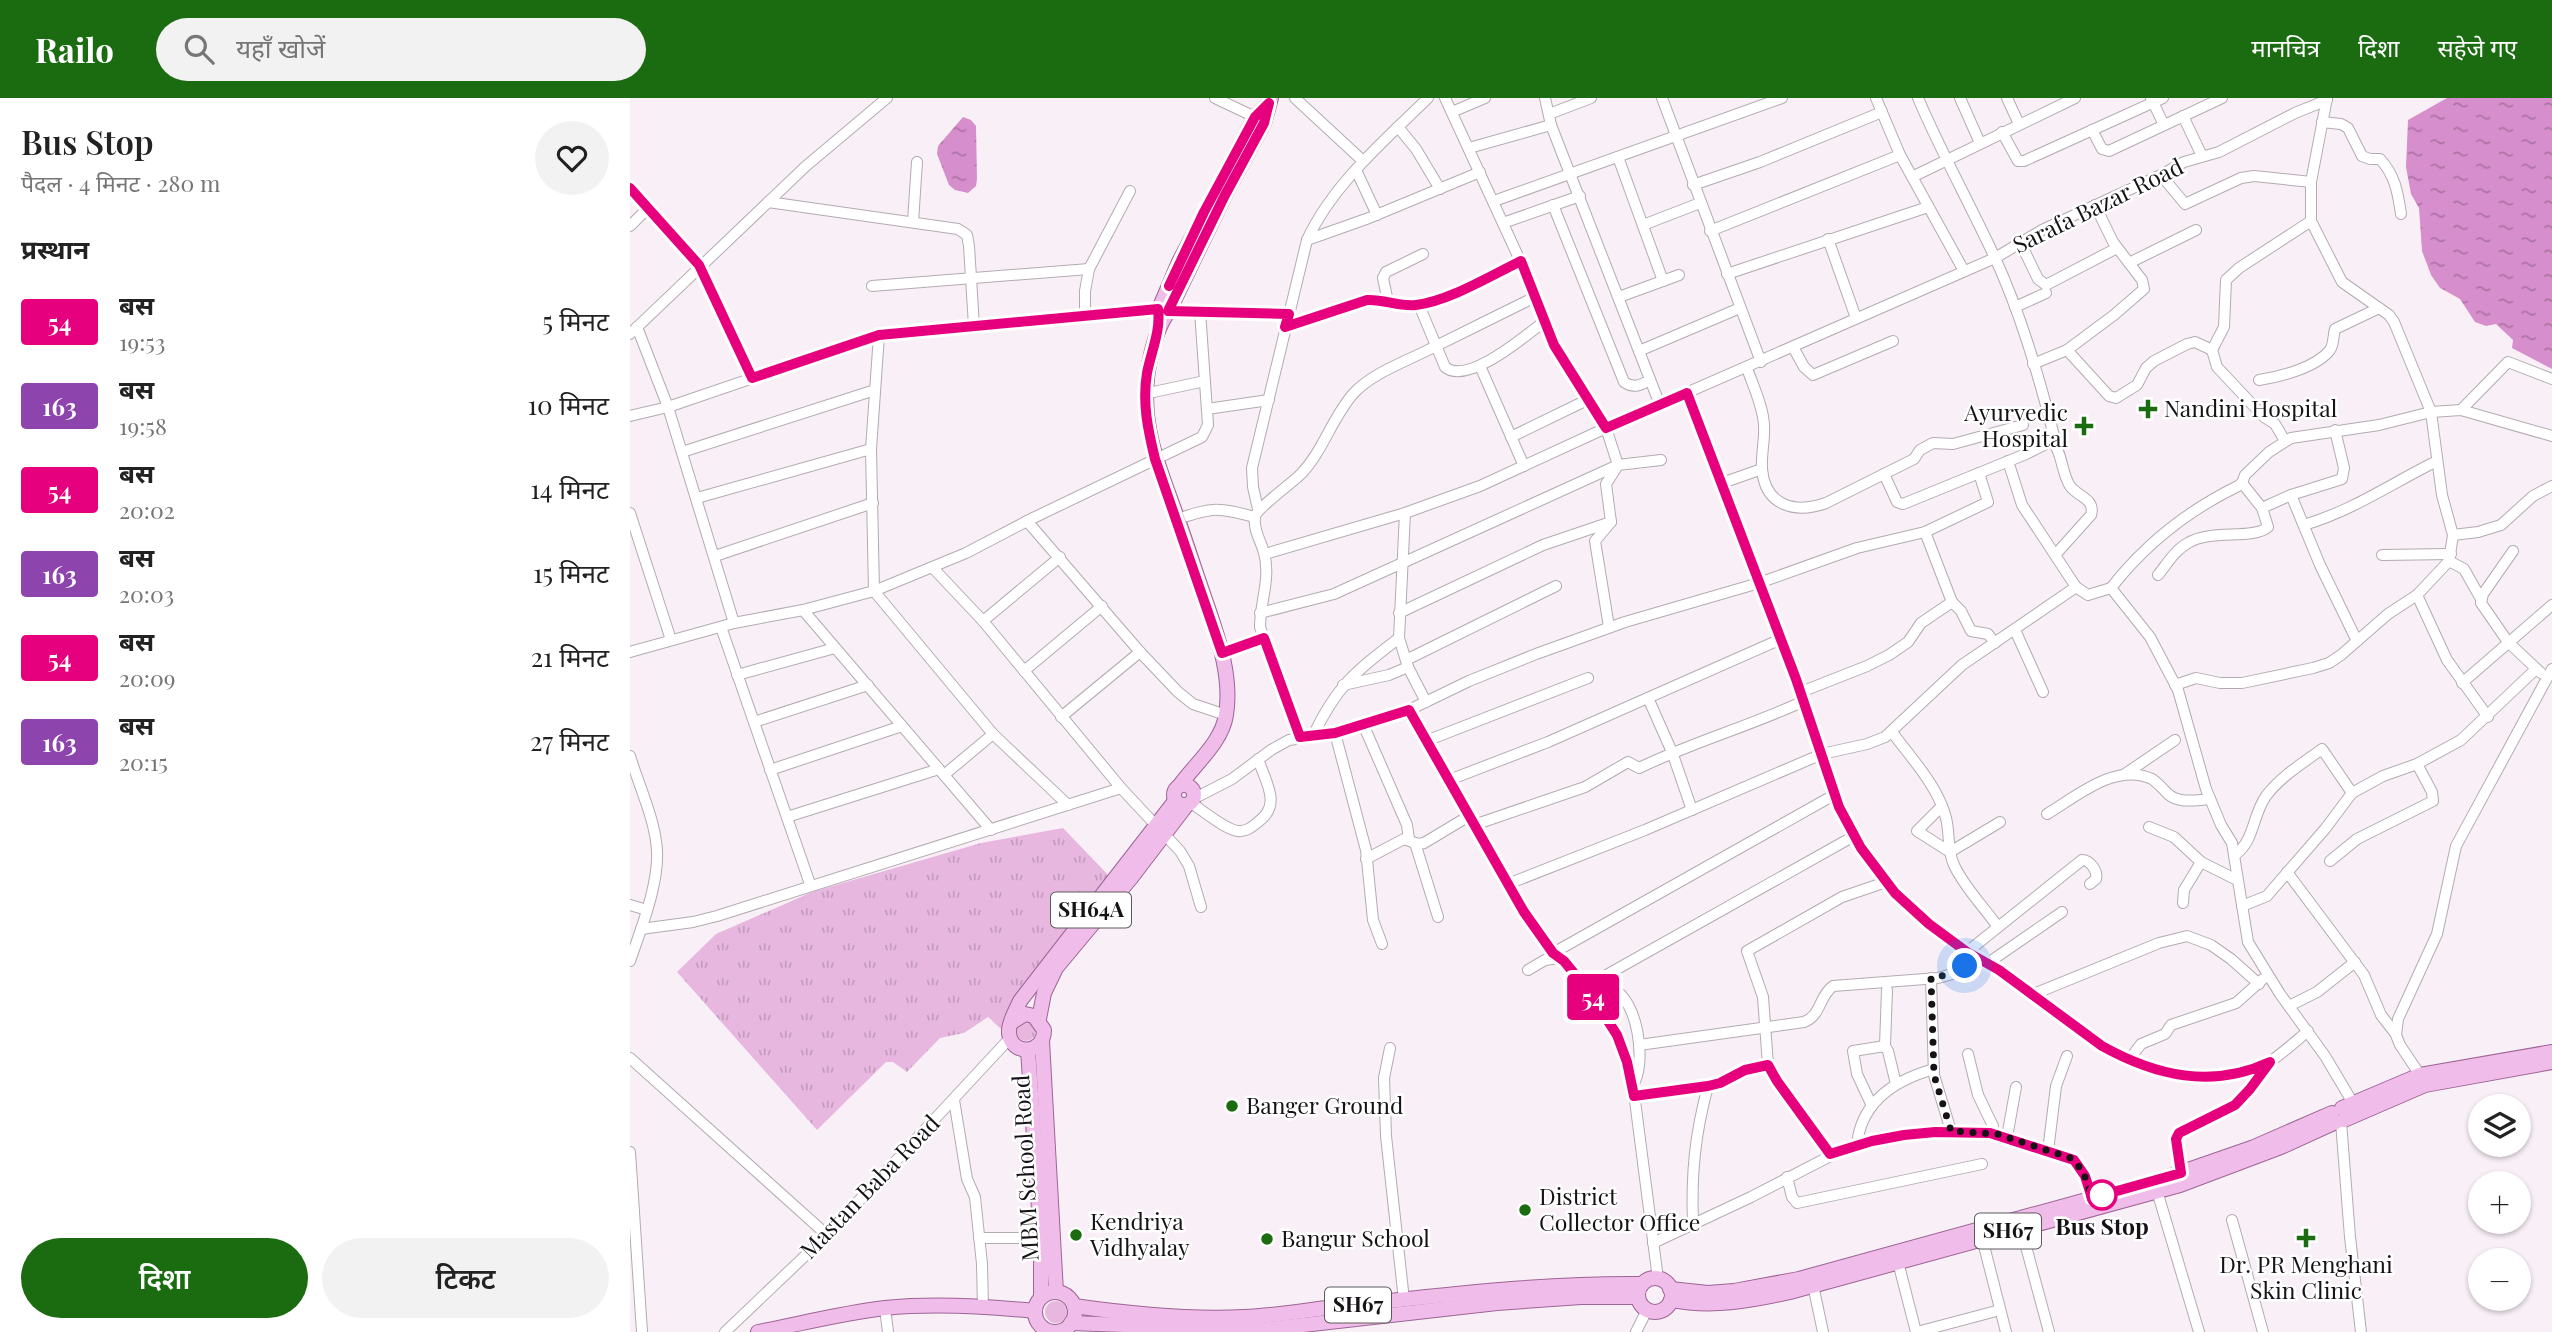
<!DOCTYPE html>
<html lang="hi">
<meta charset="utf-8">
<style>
body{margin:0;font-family:"Playfair Display","Noto Sans Devanagari",serif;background:#f2f2f2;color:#222;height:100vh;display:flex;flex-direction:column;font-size:26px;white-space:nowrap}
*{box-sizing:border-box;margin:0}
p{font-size:23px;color:#767676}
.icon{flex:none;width:38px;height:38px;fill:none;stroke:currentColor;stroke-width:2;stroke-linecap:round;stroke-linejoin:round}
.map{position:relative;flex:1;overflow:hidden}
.panel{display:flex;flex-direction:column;background:#fff;width:630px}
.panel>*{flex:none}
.badge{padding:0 14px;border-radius:5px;font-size:24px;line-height:46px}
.buttons{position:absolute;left:1838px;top:996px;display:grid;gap:14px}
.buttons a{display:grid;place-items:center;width:63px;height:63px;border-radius:50%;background:#fff;box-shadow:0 2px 5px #0004;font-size:35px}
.you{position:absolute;width:35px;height:35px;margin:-18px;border:5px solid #fff;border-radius:50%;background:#1a73e8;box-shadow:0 0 0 10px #1a73e833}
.map>.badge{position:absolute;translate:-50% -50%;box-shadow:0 0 0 4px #fff}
h2{padding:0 21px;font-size:26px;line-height:63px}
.round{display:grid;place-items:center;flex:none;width:74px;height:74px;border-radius:37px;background:#f2f2f2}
.head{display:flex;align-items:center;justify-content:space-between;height:119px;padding:0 21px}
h1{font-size:33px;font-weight:600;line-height:52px}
.primary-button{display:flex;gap:14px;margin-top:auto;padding:14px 21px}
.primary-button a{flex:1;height:80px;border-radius:42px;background:#1b6c11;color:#fff;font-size:28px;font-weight:600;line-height:80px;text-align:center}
.primary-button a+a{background:#f2f2f2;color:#222}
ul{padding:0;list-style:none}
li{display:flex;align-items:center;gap:21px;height:84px;padding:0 21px}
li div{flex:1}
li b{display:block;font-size:26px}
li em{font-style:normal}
li .badge{min-width:77px;font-weight:700;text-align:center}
header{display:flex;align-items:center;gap:42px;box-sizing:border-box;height:98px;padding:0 35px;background:#1b6c11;color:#fff}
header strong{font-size:33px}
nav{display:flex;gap:38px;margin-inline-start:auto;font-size:24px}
.search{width:490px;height:63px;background:#f2f2f2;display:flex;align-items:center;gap:18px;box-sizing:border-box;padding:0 24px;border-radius:38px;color:#767676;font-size:26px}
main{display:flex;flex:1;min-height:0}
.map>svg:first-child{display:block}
.grass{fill:url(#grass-tufts)}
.water{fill:url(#water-ripples)}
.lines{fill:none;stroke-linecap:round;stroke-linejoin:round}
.minor-casing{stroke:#b3abb1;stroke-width:12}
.major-casing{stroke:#9d6495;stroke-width:16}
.minor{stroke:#fff;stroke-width:10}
.major{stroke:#f0bce9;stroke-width:14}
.line-casing{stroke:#fff;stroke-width:16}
.line{stroke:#e6007e;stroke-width:10}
.walk{stroke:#161316;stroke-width:7;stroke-dasharray:0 12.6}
.poi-dot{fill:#1b6c11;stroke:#fff;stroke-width:2.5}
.stop-dot{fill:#fff;stroke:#e6007e;stroke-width:3.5}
.labels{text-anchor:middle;stroke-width:5;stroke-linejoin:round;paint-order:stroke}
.shield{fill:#fff;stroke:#5c5a5c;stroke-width:2}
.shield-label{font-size:21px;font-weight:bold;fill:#161316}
.street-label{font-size:23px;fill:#161316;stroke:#fff}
.poi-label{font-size:23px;fill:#161316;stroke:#fff;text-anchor:start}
.stop-label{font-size:23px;font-weight:bold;fill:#161316;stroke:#fff}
</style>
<header>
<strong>Railo</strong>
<div class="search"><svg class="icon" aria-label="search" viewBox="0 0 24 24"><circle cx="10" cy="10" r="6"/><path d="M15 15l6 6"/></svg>यहाँ खोजें</div>
<nav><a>मानचित्र</a><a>दिशा</a><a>सहेजे गए</a></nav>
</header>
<main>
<section class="panel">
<div class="head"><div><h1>Bus Stop</h1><p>पैदल · 4 मिनट · 280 m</p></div><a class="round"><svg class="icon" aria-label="heart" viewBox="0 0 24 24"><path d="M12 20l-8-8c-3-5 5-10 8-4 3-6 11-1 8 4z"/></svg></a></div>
<h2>प्रस्थान</h2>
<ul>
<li><span class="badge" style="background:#e6007e;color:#fff">54</span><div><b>बस</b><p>19:53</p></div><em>5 मिनट</em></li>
<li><span class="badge" style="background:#8e44ad;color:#fff">163</span><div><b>बस</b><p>19:58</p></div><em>10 मिनट</em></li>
<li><span class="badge" style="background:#e6007e;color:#fff">54</span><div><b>बस</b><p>20:02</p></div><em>14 मिनट</em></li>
<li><span class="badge" style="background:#8e44ad;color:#fff">163</span><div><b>बस</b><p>20:03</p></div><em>15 मिनट</em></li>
<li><span class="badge" style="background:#e6007e;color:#fff">54</span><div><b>बस</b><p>20:09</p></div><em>21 मिनट</em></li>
<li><span class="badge" style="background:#8e44ad;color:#fff">163</span><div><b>बस</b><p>20:15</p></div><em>27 मिनट</em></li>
</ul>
<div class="primary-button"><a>दिशा</a><a>टिकट</a></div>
</section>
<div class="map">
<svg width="1922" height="1234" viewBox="0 0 1922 1234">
<defs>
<pattern id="grass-tufts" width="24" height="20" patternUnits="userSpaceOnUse" patternTransform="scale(1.75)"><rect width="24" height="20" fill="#e7b7df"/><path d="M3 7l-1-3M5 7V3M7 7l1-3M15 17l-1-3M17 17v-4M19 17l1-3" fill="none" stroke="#c59cbf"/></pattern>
<pattern id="water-ripples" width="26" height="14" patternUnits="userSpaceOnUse" patternTransform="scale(1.75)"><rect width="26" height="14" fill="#d78ecc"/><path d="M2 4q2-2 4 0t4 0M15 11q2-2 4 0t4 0" fill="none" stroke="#ad73a5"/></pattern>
</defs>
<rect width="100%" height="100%" fill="#f9f0f7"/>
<!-- grass -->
<g class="grass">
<polygon points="433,730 483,782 371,931 358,919 334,935 310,940 277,974 263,964 256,964 187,1032 47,874 86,836 182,794 351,745"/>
<circle cx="396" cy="933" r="10"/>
<circle cx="426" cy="1214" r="11"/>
</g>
<!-- water -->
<g class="water">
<polygon points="1817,0 1922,0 1922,271 1882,250 1883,242 1866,226 1856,228 1845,224 1830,201 1810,190 1801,177 1792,153 1789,110 1781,96 1776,69 1778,22"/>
<polygon points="333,19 341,22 346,28 347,81 346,88 338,95 325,92 319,87 307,56 308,48"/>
</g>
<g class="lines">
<defs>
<g id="minor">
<polyline points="585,0 625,19"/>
<polyline points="665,0 733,63"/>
<polyline points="815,0 894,171 924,247 976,330 988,367 976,386 981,424 965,443 979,529"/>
<polyline points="915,0 921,27 1030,307"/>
<polyline points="1032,0 1131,264"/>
<polyline points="1246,0 1270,57 1334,173"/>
<polyline points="1330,0 1350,45"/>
<polyline points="1377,0 1389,26"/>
<polyline points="1521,0 1534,27"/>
<polyline points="822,14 855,0"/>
<polyline points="919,16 961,0"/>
<polyline points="1553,18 1572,58"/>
<path d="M1692,24L1711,26L1718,30L1732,58L1740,61H1750C1765,77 1768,95 1771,116"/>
<polyline points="768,29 786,51 810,91"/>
<polyline points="1462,32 1472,51 1479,53 1592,0"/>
<polyline points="1372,34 1388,63 1394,63 1533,0"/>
<polyline points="839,50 921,27"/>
<polyline points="988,59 1033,183"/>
<polyline points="726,72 747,117"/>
<polyline points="1531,77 1555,106 1611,80 1624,78 1681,84"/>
<polyline points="1282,79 1445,0"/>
<polyline points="1063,87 1130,64 1252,14"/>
<polyline points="0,91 69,168 122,280"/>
<polyline points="864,103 1152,0"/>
<polyline points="138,104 328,131 337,137 339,148 344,228"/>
<path d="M923,107L994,284C1004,291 1011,287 1020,282"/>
<polyline points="283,124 287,64"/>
<polyline points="873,125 950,98"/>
<polyline points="1013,127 1070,105"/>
<polyline points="0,128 17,111"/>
<polyline points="1080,133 1270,57"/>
<polyline points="1198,141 1226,220"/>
<polyline points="677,142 739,120 850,74"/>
<polyline points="1390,144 1408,181 1416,187 1487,150"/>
<polyline points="1499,165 1566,132"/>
<polyline points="1097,176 1298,109"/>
<polyline points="242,188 459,171"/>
<polyline points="989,199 1049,177"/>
<polyline points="758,204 753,180 756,174 793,156"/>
<path d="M789,207L815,269C838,288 896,237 915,223"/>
<polyline points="1385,209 1416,195"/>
<polyline points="455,219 455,193 459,171 500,93"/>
<polyline points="7,229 38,309 104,525"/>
<path d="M655,229L738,202C754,201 769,209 786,207C819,203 860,178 891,163"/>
<polyline points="0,236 176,68 257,0"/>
<polyline points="249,237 241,351 244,493 363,636 438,707"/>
<polyline points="1163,249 1174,269 1183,277 1263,243"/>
<polyline points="1437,252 1479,298 1486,300 1507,287 1516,270 1524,263 1557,246 1565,244 1582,252"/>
<polyline points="1009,253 1110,210"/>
<polyline points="1403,266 1437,252 1484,217 1514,191 1512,182 1483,144 1465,107"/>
<polyline points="850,268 894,368"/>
<path d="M1117,270C1123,288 1133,308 1134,327C1135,342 1131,356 1132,371C1135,408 1165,416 1196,405L1284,361L1290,352L1303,345L1323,346L1393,327"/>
<path d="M1629,282C1649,279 1686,270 1700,252C1704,246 1703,238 1705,231L1749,210"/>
<polyline points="1057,295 1166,581 1192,656 1237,646 1255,639 1332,567 1446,489"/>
<polyline points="514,296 575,283"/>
<polyline points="577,311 639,302"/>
<polyline points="1831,312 1878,264 1922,281"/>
<polyline points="0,318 38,309 249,237 529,211 659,216"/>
<polyline points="881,339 957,302"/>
<path d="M1422,342C1433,356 1431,374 1440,388C1448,399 1466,401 1461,417L1426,456"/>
<polyline points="1655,343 1645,326 1634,319 1587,269 1582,252 1594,229 1596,182 1609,170 1681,123"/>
<polyline points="52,354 245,292"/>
<polyline points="1378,363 1392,407 1446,489 1458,497 1481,490"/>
<path d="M1254,376L1267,404L1273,406L1396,356L1414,347L1424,338C1409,278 1391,216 1365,160C1340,106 1311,54 1288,0"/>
<polyline points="1092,385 1132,371"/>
<polyline points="1661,397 1690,467 1727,543"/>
<polyline points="67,400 241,351"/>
<polyline points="1632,410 1661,397 1712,381 1714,370 1705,332"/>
<path d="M628,411L623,389L622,370L677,142C703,86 754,43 798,0"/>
<polyline points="0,415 41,542"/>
<polyline points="775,415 769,540 778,569 796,604"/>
<path d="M547,421C585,409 586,409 625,419"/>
<polyline points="397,423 510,554 548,594 563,606 596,617"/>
<path d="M1674,427C1724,412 1762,385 1807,363"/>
<polyline points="1295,434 1322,504 1331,513 1341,533 1358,536 1365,545"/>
<polyline points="1823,437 1848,434 1871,427 1903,398 1922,388"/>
<polyline points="1883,453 1853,496 1851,505 1878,544 1911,575"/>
<polyline points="635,456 775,415 850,388 976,330 1365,160 1412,132 1531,77 1554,64 1589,54 1665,15 1697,2"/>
<polyline points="1752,457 1821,456"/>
<polyline points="85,458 243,405"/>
<polyline points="1819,463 1834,471 1851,501"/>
<polyline points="303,470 353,523 430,459"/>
<path d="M1528,477C1537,466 1545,452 1558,445C1580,431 1623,442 1638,429L1632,410L1612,385"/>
<polyline points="1787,497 1817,562 1858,619"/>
<polyline points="173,512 361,732"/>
<polyline points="630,515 704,496 988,367 1031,362"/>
<polyline points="769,515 913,447 981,424"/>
<polyline points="353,523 491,690 550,753 559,768 571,809"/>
<polyline points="91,529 180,786"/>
<polyline points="1385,532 1413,594"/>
<polyline points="0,554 104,525 173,512 244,493 336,455 401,421 572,339 578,327 570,213"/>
<polyline points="592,555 634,540"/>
<polyline points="776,562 926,488"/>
<polyline points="394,573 472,508"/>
<polyline points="107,577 205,550"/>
<polyline points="1832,585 1922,507"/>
<polyline points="713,587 759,577 778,569"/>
<polyline points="1545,587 1566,580 1590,585 1612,585 1683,570 1699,565 1711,557 1758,516 1787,497 1819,463 1823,437 1812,397 1801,314 1764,224 1759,217 1712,184 1681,123 1681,84 1697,0"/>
<polyline points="1171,594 1237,568 1259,557 1278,544 1291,525 1322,504"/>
<polyline points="1018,600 1042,654 1062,712"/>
<polyline points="779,612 893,814 923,855 934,863 960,895 992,947 1003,987 1028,1181"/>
<polyline points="431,619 510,554"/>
<polyline points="124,624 238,587"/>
<polyline points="733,626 777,727 779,741"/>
<path d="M1262,634C1281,660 1308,688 1316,720C1320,735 1317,753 1324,767C1334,789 1354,809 1368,829"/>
<polyline points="705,635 736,752 743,822 752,846"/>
<path d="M683,638C707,587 726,573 769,540"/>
<path d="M669,639L630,529C630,504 641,480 634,455C631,443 623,432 625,419C626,411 662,385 671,376C693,353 702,320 723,296C741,276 772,265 796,253C832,235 869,217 905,199"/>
<polyline points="796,643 958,580"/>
<path d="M0,658C9,688 25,721 27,752C29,786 11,831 0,863"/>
<polyline points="140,672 272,628"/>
<polyline points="1495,676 1545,642"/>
<polyline points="314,677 363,636"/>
<polyline points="819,682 918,644 1151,541"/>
<polyline points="565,700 602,681 641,652 659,642 705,635 779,612 839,583 906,556 995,524 1129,485 1227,450 1295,434 1358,404 1349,375"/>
<path d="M561,705C572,712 596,732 608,733C616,734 622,729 628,724C652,707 636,685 628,661"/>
<polyline points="1312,708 1287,733 1320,754 1370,724"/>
<path d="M1417,716C1447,698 1486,664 1522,681C1528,685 1533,691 1538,696C1549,706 1566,702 1580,701"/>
<polyline points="157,719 309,671"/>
<path d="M844,727L955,689L998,664L1009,670C1063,644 1120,628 1174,603"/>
<polyline points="1519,729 1544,739 1571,764 1607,782"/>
<polyline points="785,745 808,819"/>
<path d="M1605,757C1625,742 1622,718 1636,698C1650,679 1673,665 1692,651L1722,695"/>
<polyline points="736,761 774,741 788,746 794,745 839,718"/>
<polyline points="1700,763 1727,741 1803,703 1802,694 1787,666"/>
<polyline points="1657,774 1734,877 1751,917 1765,935 1765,933"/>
<path d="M878,786L1015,732L1192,656C1197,673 1201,690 1208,707C1233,768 1281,815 1335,853C1342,858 1350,861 1358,865C1372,873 1385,883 1398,892C1462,937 1514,992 1600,975C1615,972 1628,971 1641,963C1654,954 1666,943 1678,933"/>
<polyline points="1553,805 1554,792 1571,764"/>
<polyline points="0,807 17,812"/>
<polyline points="1612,808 1637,798 1642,792 1695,731 1722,695 1753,678 1787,666 1831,642 1906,571"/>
<polyline points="11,831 63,824 87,818 491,690"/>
<path d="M1337,854L1452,762C1460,762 1468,773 1466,781L1460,786"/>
<polyline points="923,855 1204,697"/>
<polyline points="1358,865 1432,814"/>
<polyline points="898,872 915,862 929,860"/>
<polyline points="1301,880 1304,977 1321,1033"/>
<polyline points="955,889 1224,738"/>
<path d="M960,895C967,893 974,888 982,891C1008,900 1017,966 1003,987"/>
<polyline points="1404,896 1529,845 1557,838 1581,847 1601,861 1629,886"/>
<polyline points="1659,908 1687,894 1725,864"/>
<path d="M1009,947L1174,924C1191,918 1189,898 1203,888L1308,880L1322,876L1349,861"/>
<polyline points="1255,948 1257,892"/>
<polyline points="760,950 754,980 756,1038 774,1202"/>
<polyline points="1338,956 1348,997 1363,1028 1360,1035"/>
<polyline points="0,960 197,1137"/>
<polyline points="1499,962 1511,946 1535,936 1541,927 1606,905 1633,881"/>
<polyline points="1790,977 1770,947 1766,937 1768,921 1807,836 1826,748 1922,571"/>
<polyline points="1004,998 1078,988 1090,985 1115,972 1138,967"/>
<polyline points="324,1002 337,1081 345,1099 352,1166 353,1209"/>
<path d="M1723,1005L1695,958L1650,896L1618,844L1602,745L1591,727L1576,691L1548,592L1520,539L1481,490C1516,445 1557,413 1608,388L1612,385L1615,377L1639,354L1661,340L1749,327L1801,314L1831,312L1922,338"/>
<polyline points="1242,1008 1227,976 1223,953 1255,948 1258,953 1266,986"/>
<polyline points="1711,1024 1720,1139 1731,1234"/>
<polyline points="1377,1039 1386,989"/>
<path d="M1227,1047C1231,1003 1265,982 1304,971"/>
<polyline points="1418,1053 1426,988 1437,958"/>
<polyline points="0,1054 12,1234"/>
<polyline points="1200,1056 1141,973 1138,967 1133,899 1117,853 1212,799 1256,784"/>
<polyline points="1551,1075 1546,1041 1549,1035 1605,1007 1620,991 1638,966"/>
<polyline points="1157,1079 1162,1099 1167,1105 1352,1066"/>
<polyline points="1527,1093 1569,1234"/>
<polyline points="1602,1122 1633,1234"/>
<path d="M1063,1126C1061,1076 1065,1036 1078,988"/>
<polyline points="1391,1130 1419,1234"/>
<polyline points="349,1140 416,1140"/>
<polyline points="1352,1140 1376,1234"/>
<polyline points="1023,1145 1121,1099 1212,1052 1242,1043 1305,1034 1360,1035 1441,1060 1453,1073 1462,1100"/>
<polyline points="1268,1164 1286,1234"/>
<polyline points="1183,1187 1193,1234"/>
<polyline points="255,1210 258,1234"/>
<polyline points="95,1234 197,1137 380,940"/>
<polyline points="1006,1234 1017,1212"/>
<polyline points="1287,1234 1370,1212"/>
</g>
<g id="major">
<polyline points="530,223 529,211 549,164 625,19 636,8"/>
<circle cx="554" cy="697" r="10"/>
<path d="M550,687C565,666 592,644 596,617C602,580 589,542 577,507C567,479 558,450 548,422C527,363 506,320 521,257C525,241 529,226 539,213L595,97L634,25L641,0"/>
<polyline points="409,921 414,895 426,870 501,780 556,708"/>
<path d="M382,924L395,916L404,918L414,932C414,957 381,958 379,935C378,926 386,912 390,903L545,703"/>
<polyline points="412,943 426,1194"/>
<polyline points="398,952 411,1141 411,1199"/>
<polyline points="1712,1010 1790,977 1922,954"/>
<polyline points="1714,1022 1795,987 1922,964"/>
<circle cx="1025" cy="1197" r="17"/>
<polyline points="1040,1191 1078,1195 1104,1193 1169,1181 1529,1082 1624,1049 1702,1015"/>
<circle cx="425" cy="1214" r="20"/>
<path d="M1041,1202C1082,1210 1120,1203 1160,1194L1550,1087L1651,1049L1706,1024"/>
<path d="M444,1208C500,1216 557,1222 614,1219C647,1218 681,1211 714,1208C813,1197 913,1185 1012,1186"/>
<polyline points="441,1225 629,1232 867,1205 951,1199 1008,1199"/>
<path d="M128,1234C170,1226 212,1215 255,1210C304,1205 355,1208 405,1213"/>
</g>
</defs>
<!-- minor casing -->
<use href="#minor" class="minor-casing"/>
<!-- major casing -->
<use href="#major" class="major-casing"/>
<!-- minor -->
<use href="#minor" class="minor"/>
<!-- major -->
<use href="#major" class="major"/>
</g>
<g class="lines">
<defs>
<path id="line" d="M0,90L69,167L122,280L249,237L528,211C531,233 521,254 517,275C512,305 518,332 525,361L592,555L634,540L670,639L705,635L779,612L894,814L923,855L934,863L960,895L987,937L997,964L1004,998L1078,988L1090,985L1115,972L1138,967L1147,983L1200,1056L1242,1043L1274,1037L1305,1034L1360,1035L1444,1062L1455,1078L1462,1100L1551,1075L1546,1041L1549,1035L1605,1007L1620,991L1640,964C1582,991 1526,978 1472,948L1369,872L1337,854L1299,826L1265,795L1231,750L1209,709L1166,581L1057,295L976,330L924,247L891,163C860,178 819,203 786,207C769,209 754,201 737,202L655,229L659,216L538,213L595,97L634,25L639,5L625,19L574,114L539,188"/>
</defs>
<!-- line casing -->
<use href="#line" class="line-casing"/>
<!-- line -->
<use href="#line" class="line"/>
<!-- walk -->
<polyline class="walk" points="1335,868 1322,876 1301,880 1304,977 1321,1033 1367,1036 1441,1060 1453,1073 1462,1100 1478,1096 1472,1097"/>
</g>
<!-- markers -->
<g class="poi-dot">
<path d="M1514.5 300.5h7v7h7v7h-7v7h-7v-7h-7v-7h7z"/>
<path d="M1450.5 317.5h7v7h7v7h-7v7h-7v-7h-7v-7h7z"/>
<circle cx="602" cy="1008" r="7"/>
<circle cx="895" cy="1112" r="7"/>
<circle cx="446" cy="1137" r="7"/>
<path d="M1672.5 1129.5h7v7h7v7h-7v7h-7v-7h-7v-7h7z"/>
<circle cx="637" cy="1141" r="7"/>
</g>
<circle class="stop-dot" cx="1472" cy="1097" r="14"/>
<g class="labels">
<!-- shield labels -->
<g class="shield">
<rect x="421" y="794.5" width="80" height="35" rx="5"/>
<rect x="1345" y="1115.5" width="66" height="35" rx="5"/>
<rect x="695" y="1189.5" width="66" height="35" rx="5"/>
</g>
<g class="shield-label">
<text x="461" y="819">SH64A</text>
<text x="1378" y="1140">SH67</text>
<text x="728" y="1214">SH67</text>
</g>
<!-- street labels -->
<g class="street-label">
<text transform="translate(1468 108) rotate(-26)" y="8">Sarafa Bazar Road</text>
<text transform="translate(396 1070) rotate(-93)" y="8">MBM School Road</text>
<text transform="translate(240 1089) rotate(-46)" y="8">Mastan Baba Road</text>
</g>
<!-- poi labels -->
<g class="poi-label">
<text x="1534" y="319">Nandini Hospital</text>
<text x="1438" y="323" text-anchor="end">Ayurvedic<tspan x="1438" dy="26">Hospital</tspan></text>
<text x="616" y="1016">Banger Ground</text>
<text x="909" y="1107">District<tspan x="909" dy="26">Collector Office</tspan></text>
<text x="460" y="1132">Kendriya<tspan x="460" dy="26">Vidhyalay</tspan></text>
<text x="651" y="1149">Bangur School</text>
<text x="1676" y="1175" text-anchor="middle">Dr. PR Menghani<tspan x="1676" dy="26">Skin Clinic</tspan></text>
</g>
<!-- stop labels -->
<g class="stop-label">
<text x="1472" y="1137">Bus Stop</text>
</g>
</g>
</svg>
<div class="buttons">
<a><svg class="icon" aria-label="layers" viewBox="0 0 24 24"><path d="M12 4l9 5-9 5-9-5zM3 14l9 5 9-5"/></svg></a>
<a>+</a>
<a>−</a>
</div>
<div class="you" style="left:1335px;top:868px"></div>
<b class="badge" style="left:963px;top:899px;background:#e6007e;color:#fff">54</b>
</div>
</main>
